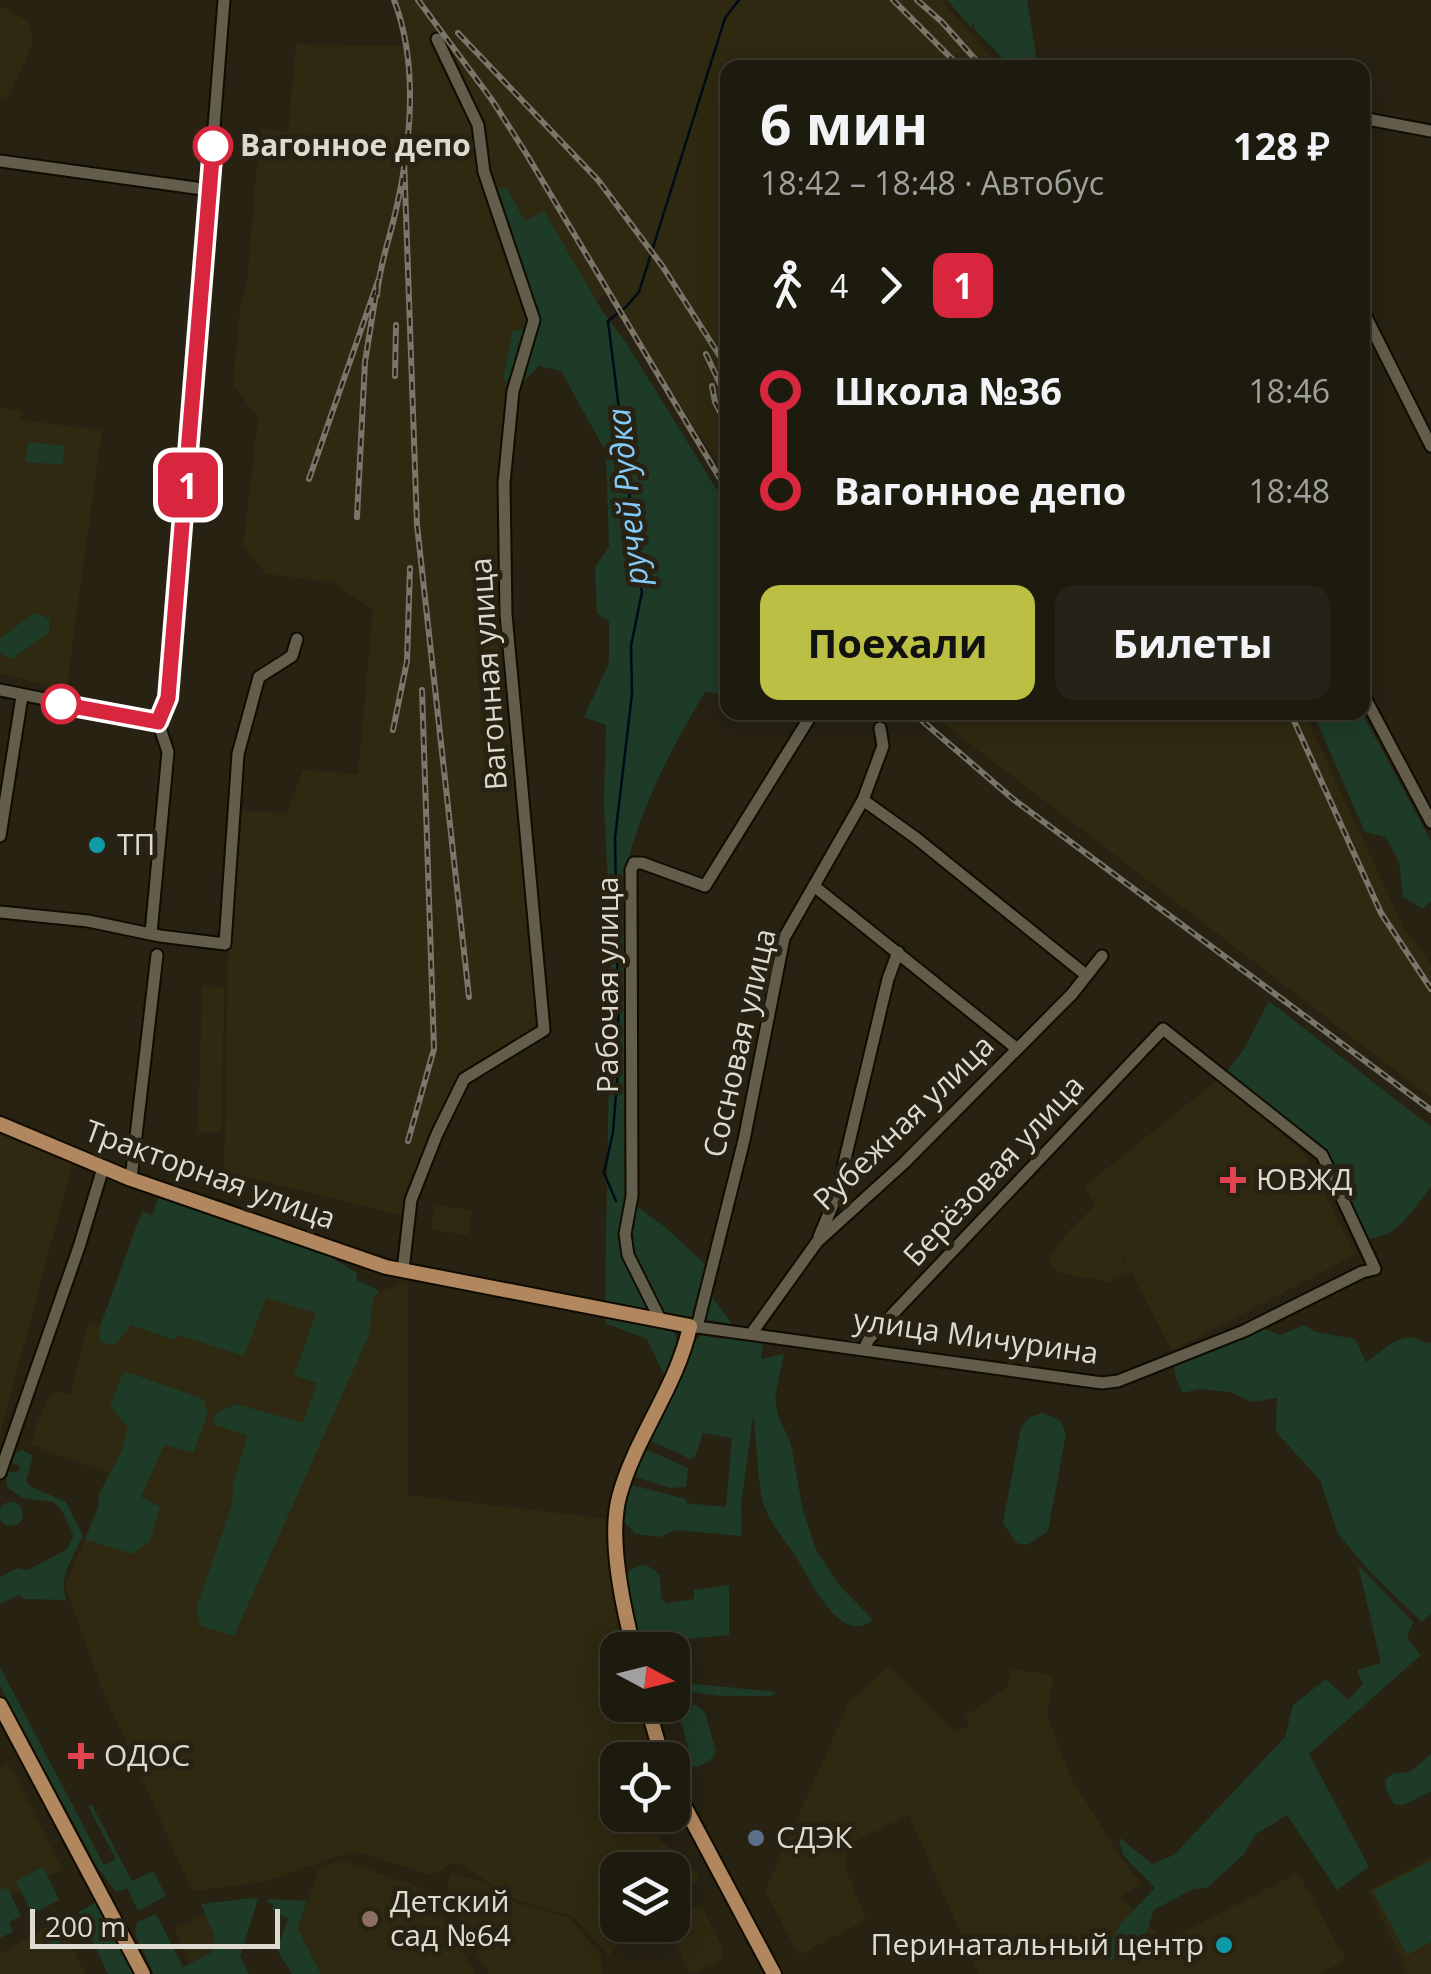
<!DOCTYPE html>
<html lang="ru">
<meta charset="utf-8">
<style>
body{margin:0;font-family:"Open Sans",sans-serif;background:#252317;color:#f1f3f6;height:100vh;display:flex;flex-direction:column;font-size:38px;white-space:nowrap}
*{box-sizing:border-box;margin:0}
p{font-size:32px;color:#a0a19e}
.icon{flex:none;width:55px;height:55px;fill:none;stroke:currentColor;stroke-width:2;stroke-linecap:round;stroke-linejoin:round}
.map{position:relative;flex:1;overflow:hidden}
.panel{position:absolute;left:720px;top:60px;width:650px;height:660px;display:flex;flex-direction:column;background:#1d1a0e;border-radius:20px;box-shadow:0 5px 25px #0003,0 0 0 2px #3b382e}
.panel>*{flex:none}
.badge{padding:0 20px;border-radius:15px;font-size:35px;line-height:65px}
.needle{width:65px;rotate:97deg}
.tools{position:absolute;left:600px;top:1632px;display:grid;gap:20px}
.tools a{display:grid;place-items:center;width:90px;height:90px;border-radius:20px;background:#1d1a0e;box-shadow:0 5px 25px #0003,0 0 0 2px #3b382e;font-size:50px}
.scale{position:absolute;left:30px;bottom:25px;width:250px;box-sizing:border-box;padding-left:10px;border:5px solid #dddad0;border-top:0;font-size:28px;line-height:35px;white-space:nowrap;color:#dddad0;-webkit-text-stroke:8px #272212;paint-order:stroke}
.map>.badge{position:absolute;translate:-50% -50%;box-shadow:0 0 0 5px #fff}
.legs{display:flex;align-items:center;gap:15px;height:110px;padding:0 40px;font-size:32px}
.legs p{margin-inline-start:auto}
.headline{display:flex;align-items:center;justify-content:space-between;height:170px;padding:0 40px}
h1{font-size:55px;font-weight:700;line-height:75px}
.cta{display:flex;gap:20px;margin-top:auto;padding:20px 40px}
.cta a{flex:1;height:115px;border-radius:20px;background:#bbc044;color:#111;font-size:40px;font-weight:700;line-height:115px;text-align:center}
.cta a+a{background:#252317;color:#f1f3f6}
ul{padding:0 40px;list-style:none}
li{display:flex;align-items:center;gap:35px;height:100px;font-size:38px}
li i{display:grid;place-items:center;width:15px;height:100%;margin:0 12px;background:currentColor}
li i::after{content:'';width:25px;height:25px;margin:-12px;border:8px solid;border-radius:50%;background:#1d1a0e}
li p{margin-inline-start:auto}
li:first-child i{background:linear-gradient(#0000 50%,currentColor 0)}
li:last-child i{background:linear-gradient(currentColor 50%,#0000 0)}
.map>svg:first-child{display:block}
.built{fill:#2f2911}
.green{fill:#1e3b28}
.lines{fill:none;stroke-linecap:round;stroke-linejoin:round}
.stream{stroke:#000b18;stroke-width:2.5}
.minor-casing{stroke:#100c01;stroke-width:15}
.major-casing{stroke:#100c01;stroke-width:18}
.minor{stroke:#635e4b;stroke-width:11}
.major{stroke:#b18760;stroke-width:14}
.rail-casing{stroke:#7a7669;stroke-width:6}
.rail{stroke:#272212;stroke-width:2.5;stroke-dasharray:8;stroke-linecap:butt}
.line-1-casing{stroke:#fff;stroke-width:22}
.line-1{stroke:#d7263d;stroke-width:15}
.stop-1-dot{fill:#fff;stroke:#d7263d;stroke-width:5}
.culture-dot{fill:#0f9aa8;stroke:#272212;stroke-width:4}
.health-dot{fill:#e0444e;stroke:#272212;stroke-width:4}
.service-dot{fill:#5c6f8a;stroke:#272212;stroke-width:4}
.education-dot{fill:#8d6e63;stroke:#272212;stroke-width:4}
.labels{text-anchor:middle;stroke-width:10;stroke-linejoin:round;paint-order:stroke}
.stop-label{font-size:30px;font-weight:bold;fill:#dddad0;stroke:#272212;text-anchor:start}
.street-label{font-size:30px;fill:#dddad0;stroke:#272212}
.poi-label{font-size:30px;fill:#dddad0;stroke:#272212;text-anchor:start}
.water-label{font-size:32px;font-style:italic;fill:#83caf9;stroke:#272212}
</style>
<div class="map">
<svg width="1431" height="1974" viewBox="0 0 1431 1974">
<rect width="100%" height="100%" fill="#272212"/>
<!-- built -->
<g class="built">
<polygon points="390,0 941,0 1000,67 728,68 727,476 606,292 512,390 506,615 544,1030 463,1079 436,1133 412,1218 224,1172 228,960 242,811 286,813 303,770 358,774 373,610 332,582 266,574 243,547 258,418 233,385 240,307 247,283 260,128 288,132 296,44 406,46 403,19"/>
<polygon points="0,6 28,21 33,42 8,99 0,96"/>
<polygon points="0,408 21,410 21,420 102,430 66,691 0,673"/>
<polygon points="930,713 1304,713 1405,930 1431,964 1431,1098"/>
<polygon points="202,986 224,988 222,1132 198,1132"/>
<polygon points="1220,1078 1307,1157 1355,1255 1172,1351 1100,1213 1130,1273 1109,1282 1059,1273 1048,1259 1065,1235 1095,1205 1085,1186"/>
<polygon points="0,1132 73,1162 0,1434"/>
<polygon points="434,1205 472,1210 469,1235 431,1230"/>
<polygon points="140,1215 373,1296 408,1279 408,1495 609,1519 629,1650 618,1650 618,1705 642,1705 655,1760 618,1760 618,1815 672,1815 673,1806 678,1810 659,1839 701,1876 673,1904 672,1870 618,1870 618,1925 635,1925 609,1956 572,1916 517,1900 456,1862 431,1875 353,1851 264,1882 192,1891 100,1684 65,1586 99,1505 98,1497 108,1474 30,1444 46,1401 55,1391 70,1395 88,1323 100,1326"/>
<polygon points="889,1666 955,1732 968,1727 966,1716 1007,1687 1011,1669 1054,1675 1047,1715 1070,1776 1118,1853 1141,1884 1120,1897 1165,1941 1298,1873 1346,1960 1319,1974 978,1974 909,1815 850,1844 844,1864 866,1920 799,1955 765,1891 849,1702"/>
<polygon points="8,1763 62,1869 0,1900 0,1767"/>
<polygon points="1431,1857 1431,1974 1408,1974 1368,1891"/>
<polygon points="341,1860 430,1891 475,1974 321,1974 298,1929 319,1869"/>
<polygon points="452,1873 488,1884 490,1892 507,1900 570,1918 601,1955 601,1974 489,1974 445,1894"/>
<polygon points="693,1906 702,1907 724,1950 723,1959 694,1973 689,1971 665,1925 672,1925 673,1916"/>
<polygon points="216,1910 227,1938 194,1969 174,1928"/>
<polygon points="50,1925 65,1931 85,1974 0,1974 0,1954"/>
</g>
<!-- green -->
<g class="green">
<polygon points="947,0 1027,0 1038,67 1011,67 975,30 972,21 972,28"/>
<path d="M506,187L525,221L544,211L603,312L625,341L727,506V681L718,693L705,692C670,750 639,810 624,877L628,1200L664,1226L705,1264L713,1298L732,1324L605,1302L611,942L604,806L606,725L584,717L609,663V621L597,613L595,567L609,547L606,452L561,371L539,366L515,390L503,379L512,332L524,328L528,280L498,188Z"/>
<polygon points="28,442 65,446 63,465 26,462"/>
<polygon points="35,613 49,619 49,633 11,659 0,653 0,638"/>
<polygon points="1313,713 1362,713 1431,841 1431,901 1423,909 1403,897 1399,862 1386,837 1365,832"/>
<polygon points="1269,1001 1431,1127 1431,1187 1404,1221 1388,1234 1366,1240 1323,1149 1224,1075 1244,1049"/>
<polygon points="159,1197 313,1247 357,1273 356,1280 377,1289 379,1293 373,1297 369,1335 234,1636 201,1626 196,1609 232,1505 233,1486 247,1436 213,1424 216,1413 236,1404 303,1423 317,1383 294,1375 316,1313 266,1298 244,1356 179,1335 174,1340 131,1325 114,1346 99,1341 100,1327 142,1212 152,1215"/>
<path d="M605,1313L671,1329C685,1342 672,1363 666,1379L647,1339L605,1323Z"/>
<path d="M1304,1325L1316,1332L1355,1339L1366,1362C1380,1354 1396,1334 1414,1338C1420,1340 1425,1343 1431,1343V1614L1422,1622L1371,1573L1338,1534L1320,1480L1276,1432L1277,1398L1251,1402L1230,1392L1199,1389L1183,1393L1175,1376L1174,1364L1261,1328L1281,1335Z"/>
<path d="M701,1335L724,1339L733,1335L768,1339L763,1345L761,1359L784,1354L775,1398L778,1415L791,1444L802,1506L815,1548L839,1585L873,1620C841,1647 810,1580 798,1560C785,1538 766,1522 761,1494C757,1469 757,1442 753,1416L741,1505L742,1536L675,1530L660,1537L636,1534L621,1519L626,1489L632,1485L686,1499V1503L726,1507L732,1438L703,1433L695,1457L690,1459L650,1440L693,1342Z"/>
<polygon points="127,1372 203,1399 208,1413 193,1453 164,1445 141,1497 160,1507 150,1541 132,1554 85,1539 99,1505 98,1497 122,1450 128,1428 110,1406 122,1374"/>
<polygon points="1043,1413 1061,1421 1066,1434 1048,1531 1027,1545 1016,1543 1003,1523 1021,1427 1030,1417"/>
<path d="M23,1450L33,1456L26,1480L29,1486L66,1502L83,1536C73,1557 58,1577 66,1600L24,1599L19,1595L0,1604V1577L17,1568L28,1570L67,1549L74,1536L61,1509L53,1502L23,1498L8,1488L6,1482L9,1471L18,1473L20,1466L12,1463L16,1453Z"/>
<polygon points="648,1450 688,1468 686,1487 670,1488 633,1476 643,1451"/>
<circle cx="11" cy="1514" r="12"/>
<polygon points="640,1565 650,1567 660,1575 661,1598 667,1603 694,1599 694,1590 729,1585 729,1635 667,1641 636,1630 625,1577 630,1570"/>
<polygon points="1358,1565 1413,1622 1407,1638 1421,1655 1309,1754 1369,1867 1337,1890 1287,1815 1256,1834 1243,1855 1207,1888 1193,1889 1154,1910 1145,1938 1111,1960 1100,1950 1110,1943 1121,1923 1155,1888 1123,1855 1119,1837 1152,1864 1174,1855 1285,1737 1293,1705 1326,1679 1348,1700 1363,1684 1357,1670 1381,1663"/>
<polygon points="672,1653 686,1683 776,1692 771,1696 720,1696 673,1690"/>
<polygon points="0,1667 104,1865 116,1859 88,1806 92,1805 132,1881 153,1871 166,1896 138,1911 127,1888 116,1892 96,1865 0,1686"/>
<path d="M676,1704L696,1705L705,1712L716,1752C706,1770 691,1767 673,1767V1761L689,1751Z"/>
<polygon points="1431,1754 1431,1791 1404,1805 1394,1804 1386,1789 1385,1780 1392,1774 1410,1772"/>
<polygon points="1431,1861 1431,1942 1407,1955 1373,1891"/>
<polygon points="43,1867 59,1900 32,1914 16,1881"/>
<polygon points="7,1887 21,1916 9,1922 13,1932 0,1938 0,1890"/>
<polygon points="252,1898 258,1899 240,1957 249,1974 154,1974 135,1934 137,1922 156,1914 183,1967 211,1953 215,1937 201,1904"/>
<polygon points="269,1899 307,1901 298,1929 321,1974 292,1974 277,1950 288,1919 272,1910 273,1904 266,1902"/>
<polygon points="96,1902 131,1970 133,1974 108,1974 79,1912"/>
<polygon points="74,1916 81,1932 52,1947 44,1932"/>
</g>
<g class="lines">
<!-- stream -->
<polyline class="stream" points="616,1201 604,1173 613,1132 619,1056 615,838 632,694 631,646 642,592 634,559 629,489 608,321 626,307 639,292 725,18 739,0"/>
<defs>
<g id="minor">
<polyline points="1362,118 1431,131"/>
<polyline points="0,161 210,190"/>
<polyline points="1362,309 1431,446"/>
<polyline points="0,690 158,722"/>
<polyline points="1362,692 1431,822"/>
<polyline points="863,800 916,838 1086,975"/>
<polyline points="0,836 22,696"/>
<polyline points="814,886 1016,1048"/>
<polyline points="0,912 88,921 160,936 225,944 238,754 259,677 292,656 297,639"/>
<polyline points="151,933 168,752 158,722 169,699 224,0"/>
<polyline points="131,1179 157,955"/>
<polyline points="819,1237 836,1197 888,979 898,952"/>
<polyline points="403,1270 411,1200 437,1134 464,1079 544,1030 506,614 504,483 513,391 534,320 484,172 478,125 437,39"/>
<polyline points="660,1319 628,1255 625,1234 632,1196 631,870 634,863 642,863 705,886 813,712"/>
<polyline points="690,1326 1102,1383 1118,1381 1244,1331 1362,1272 1375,1269 1322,1155 1163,1029 869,1339 864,1349"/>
<polyline points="697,1327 744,1140 784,938 863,800 883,746 880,728"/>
<polyline points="751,1334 817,1242 903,1164 1072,994 1102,956"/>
<polyline points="0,1473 79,1247 103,1168"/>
</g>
<g id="major">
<path d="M0,1124L131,1179L386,1267L690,1326C677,1387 635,1437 619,1497C608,1540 623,1607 634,1650"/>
<polyline points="0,1705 143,1974"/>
<polyline points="647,1705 663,1760"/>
<polyline points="672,1783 774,1974"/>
</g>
</defs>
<!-- minor casing -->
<use href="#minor" class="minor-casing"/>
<!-- major casing -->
<use href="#major" class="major-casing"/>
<!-- minor -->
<use href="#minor" class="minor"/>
<!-- major -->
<use href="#major" class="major"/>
<defs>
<g id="rail">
<polyline points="418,0 492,100 527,155 728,492"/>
<polyline points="893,0 961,68"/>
<polyline points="917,0 942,22 983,68"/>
<polyline points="458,33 598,180 663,267 728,369"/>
<polyline points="404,158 417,525 469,997"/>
<path d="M377,295C379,266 390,238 396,210C411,143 419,65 394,0"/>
<polyline points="706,354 728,401"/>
<polyline points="395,376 396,325"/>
<polyline points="712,386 715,402 728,428"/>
<polyline points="309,479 378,281 365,362 357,517"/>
<polyline points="912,712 1013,799 1431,1110"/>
<polyline points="1290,712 1381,913 1431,989"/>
<polyline points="393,730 407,661 410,568"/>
<polyline points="408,1141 434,1049 422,690"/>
</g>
</defs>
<!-- rail casing -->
<use href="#rail" class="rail-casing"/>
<!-- rail -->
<use href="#rail" class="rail"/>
</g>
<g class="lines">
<defs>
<polyline id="line-1" points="61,704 158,722 168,698 213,146"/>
</defs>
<!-- line-1 casing -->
<use href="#line-1" class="line-1-casing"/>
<!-- line-1 -->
<use href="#line-1" class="line-1"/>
</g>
<!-- markers -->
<g class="stop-1-dot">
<circle cx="213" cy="146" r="18"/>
<circle cx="61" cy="704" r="18"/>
</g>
<g class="culture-dot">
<circle cx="97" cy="845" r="10"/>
<circle cx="1224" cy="1945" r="10"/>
</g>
<g class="health-dot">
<path d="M1228 1165h10v10h10v10h-10v10h-10v-10h-10v-10h10z"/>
<path d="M76 1741h10v10h10v10h-10v10h-10v-10h-10v-10h10z"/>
</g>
<circle class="service-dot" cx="756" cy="1838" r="10"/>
<circle class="education-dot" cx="370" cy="1919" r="10"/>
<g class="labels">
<!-- stop labels -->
<g class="stop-label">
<text x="240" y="156">Вагонное депо</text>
</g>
<!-- street labels -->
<g class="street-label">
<text transform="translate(489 674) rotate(-94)" y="10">Вагонная улица</text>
<text transform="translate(608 985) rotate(-90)" y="10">Рабочая улица</text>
<text transform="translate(740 1043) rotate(-77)" y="10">Сосновая улица</text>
<text transform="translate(904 1123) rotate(-44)" y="10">Рубежная улица</text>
<text transform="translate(994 1171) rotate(-47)" y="10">Берёзовая улица</text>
<text transform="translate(210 1175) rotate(20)" y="10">Тракторная улица</text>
<text transform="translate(976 1337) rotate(8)" y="10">улица Мичурина</text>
</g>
<!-- poi labels -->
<g class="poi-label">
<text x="117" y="855">ТП</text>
<text x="1256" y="1190">ЮВЖД</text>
<text x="104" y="1766">ОДОС</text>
<text x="776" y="1848">СДЭК</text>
<text x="390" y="1912">Детский<tspan x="390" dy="34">сад №64</tspan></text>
<text x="1204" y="1955" text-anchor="end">Перинатальный центр</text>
</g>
<!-- water labels -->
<g class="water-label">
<text transform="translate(628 497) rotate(-96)" y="11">ручей Рудка</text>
</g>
</g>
</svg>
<div class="tools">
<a><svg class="needle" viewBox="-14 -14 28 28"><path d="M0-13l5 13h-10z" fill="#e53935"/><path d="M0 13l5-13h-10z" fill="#a0a19e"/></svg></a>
<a><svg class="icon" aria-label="locate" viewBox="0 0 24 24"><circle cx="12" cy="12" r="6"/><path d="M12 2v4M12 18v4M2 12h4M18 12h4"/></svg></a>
<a><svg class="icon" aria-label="layers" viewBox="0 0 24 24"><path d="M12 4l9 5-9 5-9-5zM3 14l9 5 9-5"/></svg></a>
</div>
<div class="scale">200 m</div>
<b class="badge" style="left:188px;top:485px;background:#d7263d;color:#fff">1</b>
<section class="panel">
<div class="headline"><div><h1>6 мин</h1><p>18:42 – 18:48 · Автобус</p></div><b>128 ₽</b></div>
<div class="legs"><svg class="icon" aria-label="walk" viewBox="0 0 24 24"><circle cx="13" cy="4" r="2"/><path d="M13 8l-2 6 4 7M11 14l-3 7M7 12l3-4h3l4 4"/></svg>4<svg class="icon" aria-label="forward" viewBox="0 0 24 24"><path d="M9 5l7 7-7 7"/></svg><b class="badge" style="background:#d7263d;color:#fff">1</b></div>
<ul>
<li><i style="color:#d7263d"></i><b>Школа №36</b><p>18:46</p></li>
<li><i style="color:#d7263d"></i><b>Вагонное депо</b><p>18:48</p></li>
</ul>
<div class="cta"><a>Поехали</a><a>Билеты</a></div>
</section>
</div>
